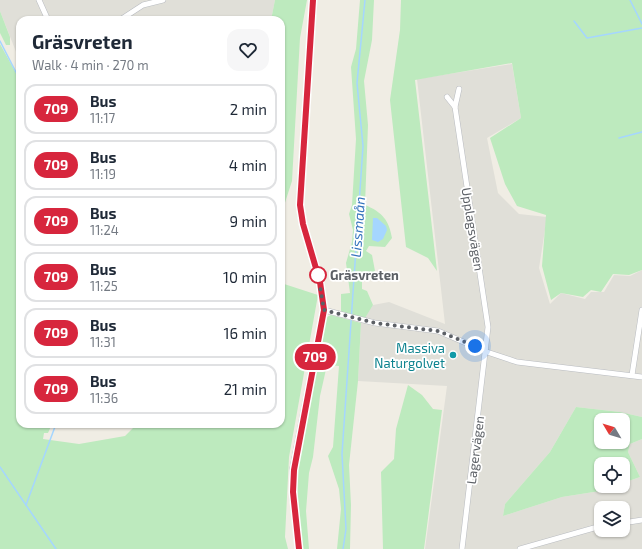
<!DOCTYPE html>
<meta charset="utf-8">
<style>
body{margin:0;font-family:"Exo 2",sans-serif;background:#f6f6f7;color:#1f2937;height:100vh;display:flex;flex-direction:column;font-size:15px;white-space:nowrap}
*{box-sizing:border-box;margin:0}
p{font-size:13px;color:#747a83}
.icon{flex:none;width:22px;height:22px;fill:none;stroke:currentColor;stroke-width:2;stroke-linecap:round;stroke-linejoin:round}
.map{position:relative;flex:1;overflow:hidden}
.panel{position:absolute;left:16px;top:16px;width:269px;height:412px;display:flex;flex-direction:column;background:#fff;border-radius:12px;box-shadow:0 1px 3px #0004}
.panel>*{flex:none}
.badge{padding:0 8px;border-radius:13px;font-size:14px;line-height:26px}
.needle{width:26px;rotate:308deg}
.controls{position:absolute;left:594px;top:413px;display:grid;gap:8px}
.controls a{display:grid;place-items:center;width:36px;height:36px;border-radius:8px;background:#fff;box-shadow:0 1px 3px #0004;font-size:20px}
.you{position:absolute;width:20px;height:20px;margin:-10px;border:3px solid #fff;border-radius:50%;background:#1a73e8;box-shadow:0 0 0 6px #1a73e833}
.map>.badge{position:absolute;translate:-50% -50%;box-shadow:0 0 0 2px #fff}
.round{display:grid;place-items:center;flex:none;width:42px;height:42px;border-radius:12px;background:#f6f6f7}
.head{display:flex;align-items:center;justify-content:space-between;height:68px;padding:0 16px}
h1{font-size:19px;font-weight:700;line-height:30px}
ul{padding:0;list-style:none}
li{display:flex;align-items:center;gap:12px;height:50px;margin:0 8px 6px;padding:0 8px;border:2px solid #e0e1e3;border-radius:12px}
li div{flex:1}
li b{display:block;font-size:15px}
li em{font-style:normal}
li .badge{min-width:44px;font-weight:700;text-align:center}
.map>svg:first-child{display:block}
.industrial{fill:#e0dfd8;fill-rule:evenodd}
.green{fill:#bdeabe;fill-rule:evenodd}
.water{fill:#a5d6ff}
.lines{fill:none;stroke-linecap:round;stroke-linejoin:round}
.stream{stroke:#a5d6ff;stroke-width:1.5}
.street-casing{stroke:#b9bcc1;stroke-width:6}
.secondary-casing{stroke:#b9bdc3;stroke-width:8}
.street{stroke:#fff;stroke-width:5}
.secondary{stroke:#fff;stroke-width:7}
.line-casing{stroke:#fff;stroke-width:9}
.line{stroke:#d7263d;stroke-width:6}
.walk{stroke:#5c6066;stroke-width:4;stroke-dasharray:0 7.2}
.stop-dot{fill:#fff;stroke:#d7263d;stroke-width:2}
.culture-dot{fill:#0f9aa8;stroke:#fff;stroke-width:1.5}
.labels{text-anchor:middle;stroke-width:3.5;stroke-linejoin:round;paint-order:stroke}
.street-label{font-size:13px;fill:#5c6066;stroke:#fff}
.stop-label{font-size:13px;font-weight:bold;fill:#5c6066;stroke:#fff;text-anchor:start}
.culture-label{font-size:13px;fill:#0d838f;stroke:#fff;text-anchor:end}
.water-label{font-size:14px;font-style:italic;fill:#3674bd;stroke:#fff}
</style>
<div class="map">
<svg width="642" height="549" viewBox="0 0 642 549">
<rect width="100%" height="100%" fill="#f0ede4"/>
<!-- industrial -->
<g class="industrial">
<polygon points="0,0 275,0 271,20 20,20 20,62 0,11"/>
<path d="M512,64L521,118L487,138L498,193L519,214L547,217L539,268L550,304L561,293L585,299L591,292H604L614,275L630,276L642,270V417L620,412L576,407L550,452L505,504L503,516L562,497L600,491L615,486H623V483L640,477L628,452L630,444L642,439V549H425L447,386L358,381L361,323L373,305L389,302L445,324L417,79ZM601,508H623V530H601Z"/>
</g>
<!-- green -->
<g class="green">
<polygon points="275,0 307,0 300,38 292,181 281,215 281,20 271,20"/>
<path d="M360,0H374L372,40L364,81L368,125L365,205C382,212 389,220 392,238L385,247L369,246L366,251L372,255L375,271L370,276L362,277V289L367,291L373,305L365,318L341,312V294L350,293L346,263L352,242L353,230L349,214L352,205L356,139L351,67L356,49Z"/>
<polygon points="401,0 642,0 642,270 629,275 613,274 601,292 591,290 583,297 561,293 551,300 542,266 546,215 517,206 505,184 490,138 521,118 512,63 415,80 437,271 428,258 406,247 390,100 400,30"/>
<polygon points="0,11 10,37 10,45 6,45 0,33"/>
<polygon points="0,44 20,80 20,424 52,424 48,433 44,433 43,439 79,444 125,436 137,424 281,424 281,283 318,295 289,457 285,537 288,549 0,549"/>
<polygon points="331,315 361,323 358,381 349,465 351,505 350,549 337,549 341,509 339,489 328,456 333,447 339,366 327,365 320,396 313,457 309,473 306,511 309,549 302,549 296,476 325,321 327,317"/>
<polygon points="408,385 422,395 433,409 442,410 424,549 383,549 381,472 394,459 396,429"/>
<path d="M576,407L620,412L642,417V439L630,444L628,452L640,477L623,483V464H601V486H615L600,491L562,497L503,516L505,504L550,452ZM601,420H623V442H601Z"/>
</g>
<!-- water -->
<polygon class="water" points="373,218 377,218 386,226 387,230 383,239 378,242 372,240"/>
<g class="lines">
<!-- stream -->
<g class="stream">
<polyline points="630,0 642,24"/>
<polyline points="574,21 587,38 642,28"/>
<polyline points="0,41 20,80"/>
<polyline points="619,138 642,132"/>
<polyline points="0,467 56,549"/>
<polyline points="26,505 56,424"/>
<polyline points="343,549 346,529 342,454 363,146 357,83 365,0"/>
</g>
<defs>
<g id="street">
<polyline points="39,0 48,20"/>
<polyline points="120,20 143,5 163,0"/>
<polyline points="459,89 455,107 488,327 462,549"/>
<polyline points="447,97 455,107"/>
<polyline points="324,310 375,323 438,331 487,352 517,362 642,377"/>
<polyline points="632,375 642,310"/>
<polyline points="623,523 642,520"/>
<polyline points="520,549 601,526"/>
</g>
<polyline id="secondary" points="299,549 293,493 293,471 324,310 320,281 303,224 300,205 313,0"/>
</defs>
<!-- street casing -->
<use href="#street" class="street-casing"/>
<!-- secondary casing -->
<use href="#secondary" class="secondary-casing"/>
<!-- street -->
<use href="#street" class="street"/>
<!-- secondary -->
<use href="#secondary" class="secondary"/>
</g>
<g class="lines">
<defs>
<polyline id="line" points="299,549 293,492 294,470 324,310 320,282 303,224 300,205 313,0"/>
</defs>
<!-- line casing -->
<use href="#line" class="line-casing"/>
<!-- line -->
<use href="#line" class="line"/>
<!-- walk -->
<polyline class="walk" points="318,275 324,310 375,323 438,331 475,346"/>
</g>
<!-- markers -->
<circle class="stop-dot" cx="318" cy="275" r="8"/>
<circle class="culture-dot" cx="453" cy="355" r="4"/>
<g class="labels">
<!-- street labels -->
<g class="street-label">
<text transform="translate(473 229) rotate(81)" y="5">Upplagsvägen</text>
<text transform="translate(475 450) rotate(-83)" y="5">Lagervägen</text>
</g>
<!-- stop labels -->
<g class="stop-label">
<text x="330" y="280">Gräsvreten</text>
</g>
<!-- culture labels -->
<g class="culture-label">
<text x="445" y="353">Massiva<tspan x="445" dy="15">Naturgolvet</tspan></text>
</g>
<!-- water labels -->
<g class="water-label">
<text transform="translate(358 227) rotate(-86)" y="5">Lissmaån</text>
</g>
</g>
</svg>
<div class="controls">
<a><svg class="needle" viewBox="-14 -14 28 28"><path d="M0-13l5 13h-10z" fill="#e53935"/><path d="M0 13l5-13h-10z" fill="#747a83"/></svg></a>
<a><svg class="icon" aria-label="locate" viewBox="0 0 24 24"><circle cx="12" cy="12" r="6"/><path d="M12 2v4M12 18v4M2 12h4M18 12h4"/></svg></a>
<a><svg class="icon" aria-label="layers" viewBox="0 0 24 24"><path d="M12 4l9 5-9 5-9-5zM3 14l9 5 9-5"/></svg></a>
</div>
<div class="you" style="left:475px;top:346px"></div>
<b class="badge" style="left:315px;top:357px;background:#d7263d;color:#fff">709</b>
<section class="panel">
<div class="head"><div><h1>Gräsvreten</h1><p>Walk · 4 min · 270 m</p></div><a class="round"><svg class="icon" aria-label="heart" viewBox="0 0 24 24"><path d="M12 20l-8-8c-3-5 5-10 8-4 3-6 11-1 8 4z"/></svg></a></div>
<ul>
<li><span class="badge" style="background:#d7263d;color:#fff">709</span><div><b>Bus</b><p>11:17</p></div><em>2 min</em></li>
<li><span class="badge" style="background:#d7263d;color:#fff">709</span><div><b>Bus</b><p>11:19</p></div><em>4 min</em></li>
<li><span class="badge" style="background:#d7263d;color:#fff">709</span><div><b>Bus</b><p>11:24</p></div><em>9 min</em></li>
<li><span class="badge" style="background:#d7263d;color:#fff">709</span><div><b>Bus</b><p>11:25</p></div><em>10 min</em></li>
<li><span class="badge" style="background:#d7263d;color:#fff">709</span><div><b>Bus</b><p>11:31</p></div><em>16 min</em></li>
<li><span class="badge" style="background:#d7263d;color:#fff">709</span><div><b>Bus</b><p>11:36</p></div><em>21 min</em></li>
</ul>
</section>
</div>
